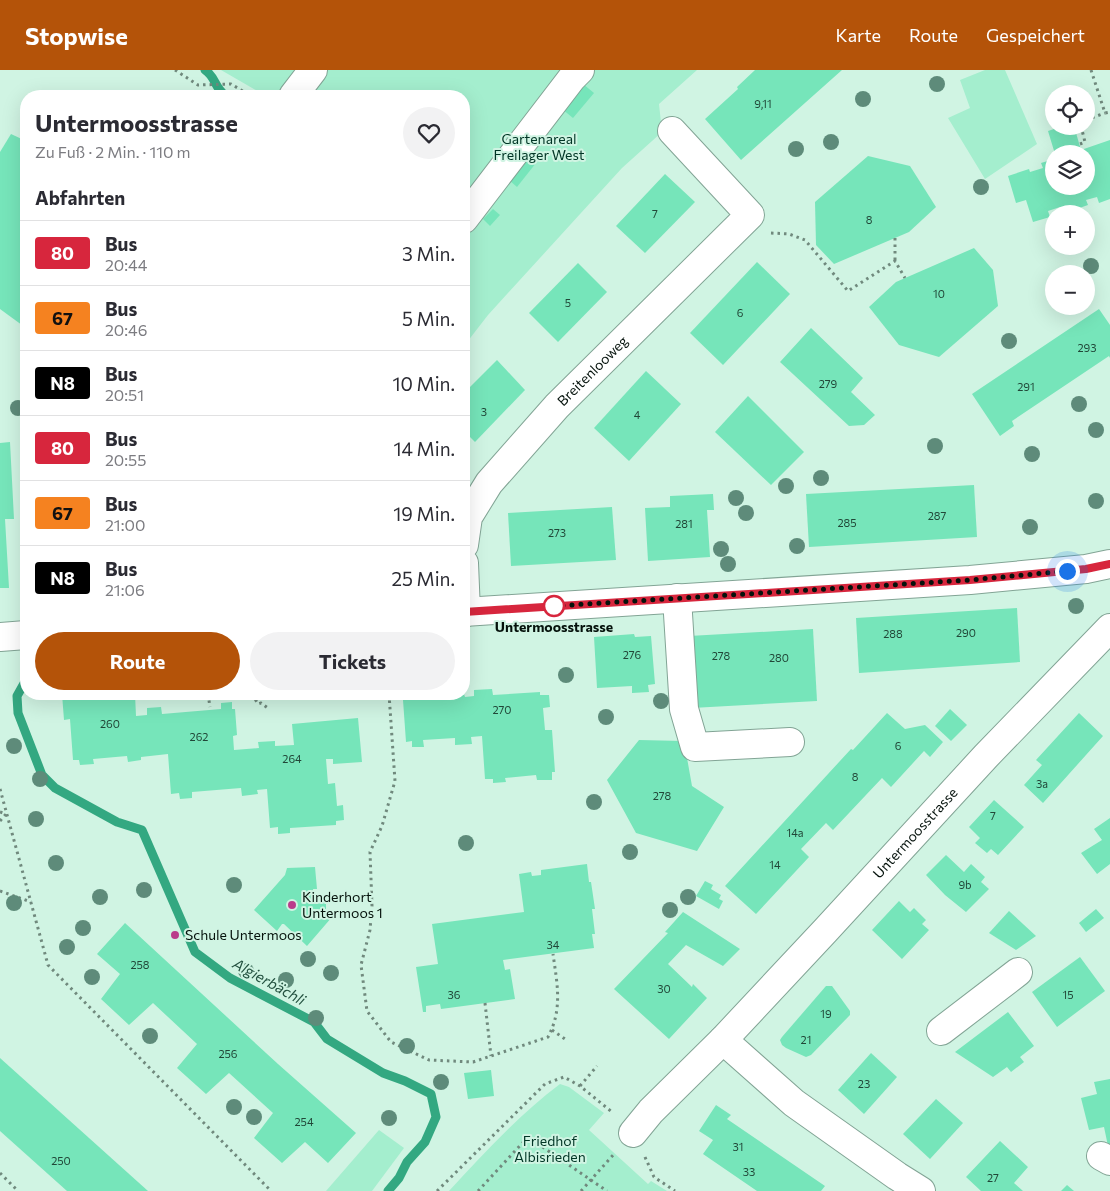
<!DOCTYPE html>
<html lang="de">
<meta charset="utf-8">
<style>
body{margin:0;font-family:Commissioner,sans-serif;background:#f2f2f3;color:#2b2b33;height:100vh;display:flex;flex-direction:column;font-size:19px;white-space:nowrap}
*{box-sizing:border-box;margin:0}
p{font-size:16px;color:#7c7c81}
.icon{flex:none;width:28px;height:28px;fill:none;stroke:currentColor;stroke-width:2;stroke-linecap:round;stroke-linejoin:round}
.map{position:relative;flex:1;overflow:hidden}
.details{position:absolute;left:20px;top:20px;width:450px;height:610px;display:flex;flex-direction:column;background:#fff;border-radius:20px;box-shadow:0 5px 20px #0002}
.details>*{flex:none}
.badge{padding:0 10px;border-radius:4px;font-size:18px;line-height:32px}
.tools{position:absolute;left:1045px;top:15px;display:grid;gap:10px}
.tools a{display:grid;place-items:center;width:50px;height:50px;border-radius:50%;background:#fff;box-shadow:0 5px 20px #0002;font-size:25px}
.you{position:absolute;width:25px;height:25px;margin:-12px;border:4px solid #fff;border-radius:50%;background:#1a73e8;box-shadow:0 0 0 8px #1a73e833}
.map>.badge{position:absolute;translate:-50% -50%;box-shadow:0 0 0 2px #fff}
h2{padding:0 15px;font-size:19px;line-height:45px}
.round{display:grid;place-items:center;flex:none;width:52px;height:52px;border-radius:26px;background:#f2f2f3}
.summary{display:flex;align-items:center;justify-content:space-between;height:85px;padding:0 15px}
h1{font-size:24px;font-weight:700;line-height:38px}
.cta{display:flex;gap:10px;margin-top:auto;padding:10px 15px}
.cta a{flex:1;height:58px;border-radius:30px;background:#b45309;color:#fff;font-size:20px;font-weight:700;line-height:58px;text-align:center}
.cta a+a{background:#f2f2f3;color:#2b2b33}
ul{padding:0;list-style:none}
li{display:flex;align-items:center;gap:15px;height:65px;padding:0 15px;border-top:1px solid #e1e1e2}
li div{flex:1}
li b{display:block;font-size:19px}
li em{font-style:normal}
li .badge{min-width:55px;font-weight:700;text-align:center}
header{display:flex;align-items:center;gap:30px;box-sizing:border-box;height:70px;padding:0 25px;background:#b45309;color:#fff}
header strong{font-size:24px}
nav{display:flex;gap:28px;margin-inline-start:auto;font-size:18px}
.map>svg:first-child{display:block}
.green{fill:#a4eece}
.lines{fill:none;stroke-linecap:round;stroke-linejoin:round}
.stream{stroke:#33a881;stroke-width:9}
.building{fill:#76e5ba}
.minor-casing{stroke:#82a495;stroke-width:30}
.path{stroke:#70897d;stroke-width:3;stroke-dasharray:2.5 4;stroke-linecap:butt}
.minor{stroke:#fff;stroke-width:28}
.tree{fill:#5e8b7a}
.line-casing{stroke:#fff;stroke-width:11}
.line{stroke:#d7263d;stroke-width:8}
.walk{stroke:#05120c;stroke-width:5;stroke-dasharray:0 9}
.stop-dot{fill:#fff;stroke:#d7263d;stroke-width:2.5}
.poi-dot{fill:#ba3c8b;stroke:#d0f4e3;stroke-width:2}
.labels{text-anchor:middle;stroke-width:4;stroke-linejoin:round;paint-order:stroke}
.number-label{font-size:11px;fill:#214738}
.park-label{font-size:14px;fill:#013525;stroke:#d0f4e3}
.street-label{font-size:14px;fill:#05120c;stroke:#d0f4e3}
.stop-label{font-size:14px;font-weight:bold;fill:#05120c;stroke:#d0f4e3}
.poi-label{font-size:14px;fill:#05120c;stroke:#d0f4e3;text-anchor:start}
.water-label{font-size:15px;font-style:italic;fill:#245241;stroke:#d0f4e3}
</style>
<header>
<strong>Stopwise</strong>
<nav><a>Karte</a><a>Route</a><a>Gespeichert</a></nav>
</header>
<div class="map">
<svg width="1110" height="1121" viewBox="0 0 1110 1121">
<rect width="100%" height="100%" fill="#d0f4e3"/>
<!-- green -->
<g class="green">
<polygon points="221,0 697,0 659,34 662,62 622,98 488,245 464,276 464,26 266,26"/>
<polygon points="985,0 1005,0 1037,74 985,109 948,48 970,38 960,10"/>
<path d="M560,1014L569,1017L604,1043L589,1060L648,1114L651,1111L667,1121H449C483,1084 519,1045 560,1014Z"/>
<polygon points="379,1060 404,1078 372,1121 326,1121"/>
</g>
<g class="lines">
<!-- stream -->
<g class="stream">
<path d="M205,0C216,7 214,18 226,26"/>
<polyline points="26,610 17,626 18,643 42,705 55,718 117,752 142,760 195,882 230,908 314,952 327,969 383,1003 405,1011 431,1024 436,1047 425,1072 407,1092 399,1108 388,1121"/>
</g>
</g>
<!-- building -->
<g class="building">
<polygon points="755,0 842,0 741,90 705,49 738,19 737,17"/>
<polygon points="583,14 594,23 573,48 562,39"/>
<polygon points="1063,56 1074,56 1081,80 1110,70 1110,129 1099,133 1097,127 1086,130 1088,135 1062,144 1060,137 1048,141 1050,147 1033,152 1026,130 1016,133 1008,106 1029,99 1030,102 1043,98 1041,93 1054,89 1054,116 1086,116 1086,84 1055,84 1048,61"/>
<polygon points="11,64 26,71 26,258 0,239 0,82"/>
<polygon points="868,86 910,96 936,137 909,162 834,194 816,175 815,132"/>
<polygon points="527,87 536,93 517,117 509,110"/>
<polygon points="665,104 695,132 645,183 616,156"/>
<polygon points="493,139 500,145 490,156 483,149"/>
<polygon points="974,178 993,200 998,236 939,287 899,275 869,237 896,212"/>
<polygon points="757,192 790,224 723,295 690,263"/>
<polygon points="578,193 607,222 558,272 529,243"/>
<polygon points="1099,239 1110,255 1110,288 1109,286 1012,351 1014,356 1000,366 972,324"/>
<polygon points="811,258 863,308 851,322 875,345 864,355 849,356 780,292"/>
<polygon points="497,290 525,320 475,372 464,361 464,323"/>
<polygon points="646,301 681,334 629,391 594,358"/>
<polygon points="748,326 804,382 771,415 715,362"/>
<polygon points="10,372 14,449 5,449 9,518 0,518 0,373"/>
<polygon points="974,415 977,467 809,477 806,424"/>
<polygon points="713,424 714,440 707,440 710,487 648,491 645,438 670,437 670,426"/>
<polygon points="612,437 616,490 511,496 508,443"/>
<polygon points="1017,538 1020,592 859,603 856,548"/>
<polygon points="813,559 817,631 692,638 689,566"/>
<polygon points="634,564 635,567 651,566 655,614 648,615 649,622 632,623 632,616 597,618 594,567"/>
<polygon points="492,619 493,625 540,622 540,625 549,625 550,637 543,638 545,660 552,660 555,702 552,702 552,710 537,710 536,705 505,708 506,712 493,713 493,709 485,709 482,666 471,667 472,674 455,675 455,668 423,670 424,677 412,677 412,671 406,672 403,630 398,630 398,624 464,624 465,627 474,626 474,620"/>
<polygon points="62,624 135,624 136,646 147,645 147,638 161,637 162,644 221,639 221,633 232,632 232,639 235,639 237,665 233,666 234,680 259,678 258,672 275,671 275,676 294,675 292,654 358,648 362,692 333,694 333,689 326,689 328,714 335,713 337,736 343,735 344,750 336,751 336,755 290,758 290,763 278,764 278,757 270,758 267,719 257,720 258,724 242,726 241,718 192,722 192,728 180,729 179,723 171,724 168,684 141,687 141,690 128,692 127,686 93,689 94,694 80,695 79,690 73,690 70,649 64,650"/>
<polygon points="950,639 967,655 951,671 935,656"/>
<polygon points="887,643 905,659 925,655 943,672 930,687 924,681 891,717 882,708 833,760 826,753 801,779 809,787 756,844 725,816 851,679 853,680"/>
<polygon points="1079,643 1103,666 1043,733 1024,715 1042,695 1036,690"/>
<polygon points="639,670 684,671 692,716 724,737 697,781 636,763 607,710"/>
<polygon points="994,730 1024,757 998,785 991,779 987,783 975,773 980,768 969,757"/>
<polygon points="1110,748 1110,794 1097,804 1081,783 1102,770 1094,759"/>
<polygon points="946,785 964,802 971,794 985,807 981,812 989,819 966,842 945,825 926,805"/>
<polygon points="587,794 589,812 591,812 595,839 592,839 595,864 592,864 594,878 503,890 505,900 510,899 515,929 441,939 440,934 426,936 426,942 423,942 416,897 438,894 432,854 524,842 519,804 531,802 532,806 541,805 541,800"/>
<polygon points="315,797 317,819 313,819 314,826 326,825 326,840 332,847 307,876 284,854 282,854 277,861 254,840 285,805 287,798"/>
<polygon points="705,811 713,815 711,819 721,825 719,829 723,831 719,839 696,826"/>
<polygon points="899,831 910,842 914,838 926,850 922,854 929,860 902,889 872,860"/>
<polygon points="1096,839 1104,848 1086,862 1079,853"/>
<polygon points="1009,841 1036,866 1016,880 989,863"/>
<polygon points="683,842 740,879 723,896 686,875 668,894 692,917 693,914 707,928 669,969 614,919 668,863 665,862"/>
<polygon points="125,853 278,994 356,1063 328,1093 305,1072 282,1093 254,1068 273,1043 229,1003 206,1024 177,998 197,974 153,933 129,955 101,929 120,904 97,884"/>
<polygon points="1080,887 1105,921 1057,957 1032,922"/>
<polygon points="826,916 832,916 850,941 850,945 811,985 806,987 786,978 782,975 780,970 782,967"/>
<polygon points="1008,942 1034,976 1020,987 1024,992 1011,1002 1007,997 993,1007 955,982"/>
<polygon points="871,983 897,1007 864,1044 838,1020"/>
<polygon points="0,988 148,1121 67,1121 0,1061"/>
<polygon points="491,1000 494,1026 468,1029 464,1003"/>
<polygon points="1110,1009 1110,1076 1108,1076 1104,1057 1089,1060 1081,1028 1097,1024 1094,1012"/>
<polygon points="936,1029 963,1053 930,1089 903,1064"/>
<polygon points="716,1035 731,1045 727,1049 825,1116 821,1121 757,1121 703,1084 713,1070 699,1061"/>
<polygon points="1000,1071 1028,1097 1014,1113 1023,1121 981,1121 966,1107"/>
<polygon points="1067,1115 1074,1121 1061,1121"/>
</g>
<g class="lines">
<defs>
<g id="minor">
<polyline points="293,26 313,0"/>
<polyline points="464,149 572,8 580,0"/>
<path id="s1" d="M464,475L468,447L489,413L557,336L750,145L672,61"/>
<polyline points="464,493 466,542"/>
<polyline points="677,528 684,639 695,677 790,672"/>
<polyline points="464,542 970,510 1086,499 1110,494"/>
<polyline points="0,567 26,565"/>
<polyline points="941,961 1018,902"/>
<polyline points="723,970 794,1033 897,1106 921,1121"/>
<path id="s2" d="M633,1063L651,1041L723,970L825,861L986,686L1110,558"/>
<polyline points="1101,1086 1110,1091"/>
</g>
</defs>
<!-- minor casing -->
<use href="#minor" class="minor-casing"/>
<!-- path -->
<g class="path">
<polyline points="175,0 198,15 231,14 251,26"/>
<polyline points="1091,0 1105,43 1110,42"/>
<polyline points="1086,50 1105,43"/>
<polyline points="1080,74 1085,72 1081,56"/>
<polyline points="771,163 789,164 805,170 848,221 895,191 905,208"/>
<polyline points="895,168 895,191"/>
<polyline points="208,624 210,637"/>
<polyline points="252,624 258,634 261,633 269,639"/>
<path d="M389,624L395,711L382,756L370,782L372,836L370,860L361,895L367,941L391,972L429,990L473,992L548,967C563,939 557,913 553,884"/>
<polyline points="0,719 48,895 271,1121"/>
<polyline points="0,742 6,744 0,751"/>
<polyline points="0,821 31,832"/>
<polyline points="485,933 491,986"/>
<polyline points="552,960 565,969"/>
<polyline points="580,1016 597,996"/>
<polyline points="645,1087 654,1107 675,1121"/>
<polyline points="0,1103 18,1121"/>
<polyline points="437,1121 545,1014 564,1007 580,1016 612,1042"/>
<polyline points="478,1121 528,1067 607,1121"/>
<polyline points="581,1121 614,1084"/>
</g>
<!-- minor -->
<use href="#minor" class="minor"/>
</g>
<!-- trees -->
<g class="tree">
<circle cx="937" cy="14" r="8"/>
<circle cx="863" cy="29" r="8"/>
<circle cx="831" cy="72" r="8"/>
<circle cx="796" cy="79" r="8"/>
<circle cx="981" cy="117" r="8"/>
<circle cx="1091" cy="196" r="8"/>
<circle cx="1009" cy="271" r="8"/>
<circle cx="1079" cy="334" r="8"/>
<circle cx="18" cy="338" r="8"/>
<circle cx="1096" cy="360" r="8"/>
<circle cx="935" cy="376" r="8"/>
<circle cx="1032" cy="384" r="8"/>
<circle cx="821" cy="408" r="8"/>
<circle cx="786" cy="416" r="8"/>
<circle cx="736" cy="428" r="8"/>
<circle cx="1096" cy="431" r="8"/>
<circle cx="746" cy="443" r="8"/>
<circle cx="1030" cy="457" r="8"/>
<circle cx="797" cy="476" r="8"/>
<circle cx="721" cy="479" r="8"/>
<circle cx="728" cy="494" r="8"/>
<circle cx="1076" cy="536" r="8"/>
<circle cx="566" cy="605" r="8"/>
<circle cx="661" cy="631" r="8"/>
<circle cx="606" cy="647" r="8"/>
<circle cx="14" cy="676" r="8"/>
<circle cx="40" cy="709" r="8"/>
<circle cx="594" cy="732" r="8"/>
<circle cx="36" cy="749" r="8"/>
<circle cx="466" cy="773" r="8"/>
<circle cx="630" cy="782" r="8"/>
<circle cx="56" cy="793" r="8"/>
<circle cx="234" cy="815" r="8"/>
<circle cx="144" cy="820" r="8"/>
<circle cx="100" cy="827" r="8"/>
<circle cx="688" cy="827" r="8"/>
<circle cx="14" cy="833" r="8"/>
<circle cx="670" cy="840" r="8"/>
<circle cx="83" cy="858" r="8"/>
<circle cx="67" cy="877" r="8"/>
<circle cx="308" cy="889" r="8"/>
<circle cx="246" cy="901" r="8"/>
<circle cx="331" cy="903" r="8"/>
<circle cx="92" cy="907" r="8"/>
<circle cx="286" cy="910" r="8"/>
<circle cx="316" cy="948" r="8"/>
<circle cx="150" cy="966" r="8"/>
<circle cx="407" cy="976" r="8"/>
<circle cx="441" cy="1012" r="8"/>
<circle cx="234" cy="1037" r="8"/>
<circle cx="254" cy="1047" r="8"/>
<circle cx="389" cy="1048" r="8"/>
</g>
<g class="lines">
<defs>
<polyline id="line" points="464,542 970,510 1086,499 1110,494"/>
</defs>
<!-- line casing -->
<use href="#line" class="line-casing"/>
<!-- line -->
<use href="#line" class="line"/>
<!-- walk -->
<polyline class="walk" points="554,536 970,510 1067,501"/>
</g>
<!-- markers -->
<circle class="stop-dot" cx="554" cy="536" r="10"/>
<g class="poi-dot">
<circle cx="292" cy="835" r="5"/>
<circle cx="175" cy="865" r="5"/>
</g>
<g class="labels">
<!-- number labels -->
<g class="number-label">
<text x="763" y="38">9,11</text>
<text x="655" y="148">7</text>
<text x="869" y="154">8</text>
<text x="939" y="228">10</text>
<text x="568" y="237">5</text>
<text x="740" y="247">6</text>
<text x="1087" y="282">293</text>
<text x="828" y="318">279</text>
<text x="1026" y="321">291</text>
<text x="484" y="346">3</text>
<text x="637" y="349">4</text>
<text x="937" y="450">287</text>
<text x="847" y="457">285</text>
<text x="684" y="458">281</text>
<text x="557" y="467">273</text>
<text x="966" y="567">290</text>
<text x="893" y="568">288</text>
<text x="632" y="589">276</text>
<text x="721" y="590">278</text>
<text x="779" y="592">280</text>
<text x="502" y="644">270</text>
<text x="110" y="658">260</text>
<text x="199" y="671">262</text>
<text x="898" y="680">6</text>
<text x="292" y="693">264</text>
<text x="855" y="711">8</text>
<text x="1042" y="718">3a</text>
<text x="662" y="730">278</text>
<text x="993" y="750">7</text>
<text x="795" y="767">14a</text>
<text x="775" y="799">14</text>
<text x="965" y="819">9b</text>
<text x="553" y="879">34</text>
<text x="140" y="899">258</text>
<text x="664" y="923">30</text>
<text x="454" y="929">36</text>
<text x="1068" y="929">15</text>
<text x="826" y="948">19</text>
<text x="806" y="974">21</text>
<text x="228" y="988">256</text>
<text x="864" y="1018">23</text>
<text x="304" y="1056">254</text>
<text x="738" y="1081">31</text>
<text x="61" y="1095">250</text>
<text x="749" y="1106">33</text>
<text x="993" y="1112">27</text>
</g>
<!-- park labels -->
<g class="park-label">
<text x="539" y="74">Gartenareal<tspan x="539" dy="16">Freilager West</tspan></text>
<text x="550" y="1076">Friedhof<tspan x="550" dy="16">Albisrieden</tspan></text>
</g>
<!-- street labels -->
<g class="street-label">
<text dy="5" stroke="none"><textPath href="#s1" startOffset="221">Breitenlooweg</textPath></text>
<text dy="5" stroke="none"><textPath href="#s2" startOffset="412">Untermoosstrasse</textPath></text>
</g>
<!-- stop labels -->
<g class="stop-label">
<text x="554" y="562">Untermoosstrasse</text>
</g>
<!-- poi labels -->
<g class="poi-label">
<text x="302" y="832">Kinderhort<tspan x="302" dy="16">Untermoos 1</tspan></text>
<text x="185" y="870">Schule Untermoos</text>
</g>
<!-- water labels -->
<g class="water-label">
<text transform="translate(269 912) rotate(29)" y="5">Algierbächli</text>
</g>
</g>
</svg>
<div class="tools">
<a><svg class="icon" aria-label="locate" viewBox="0 0 24 24"><circle cx="12" cy="12" r="6"/><path d="M12 2v4M12 18v4M2 12h4M18 12h4"/></svg></a>
<a><svg class="icon" aria-label="layers" viewBox="0 0 24 24"><path d="M12 4l9 5-9 5-9-5zM3 14l9 5 9-5"/></svg></a>
<a>+</a>
<a>−</a>
</div>
<div class="you" style="left:1067px;top:501px"></div>
<section class="details">
<div class="summary"><div><h1>Untermoosstrasse</h1><p>Zu Fuß · 2 Min. · 110 m</p></div><a class="round"><svg class="icon" aria-label="heart" viewBox="0 0 24 24"><path d="M12 20l-8-8c-3-5 5-10 8-4 3-6 11-1 8 4z"/></svg></a></div>
<h2>Abfahrten</h2>
<ul>
<li><span class="badge" style="background:#d7263d;color:#fff">80</span><div><b>Bus</b><p>20:44</p></div><em>3 Min.</em></li>
<li><span class="badge" style="background:#f58220;color:#111">67</span><div><b>Bus</b><p>20:46</p></div><em>5 Min.</em></li>
<li><span class="badge" style="background:#000;color:#fff">N8</span><div><b>Bus</b><p>20:51</p></div><em>10 Min.</em></li>
<li><span class="badge" style="background:#d7263d;color:#fff">80</span><div><b>Bus</b><p>20:55</p></div><em>14 Min.</em></li>
<li><span class="badge" style="background:#f58220;color:#111">67</span><div><b>Bus</b><p>21:00</p></div><em>19 Min.</em></li>
<li><span class="badge" style="background:#000;color:#fff">N8</span><div><b>Bus</b><p>21:06</p></div><em>25 Min.</em></li>
</ul>
<div class="cta"><a>Route</a><a>Tickets</a></div>
</section>
</div>
